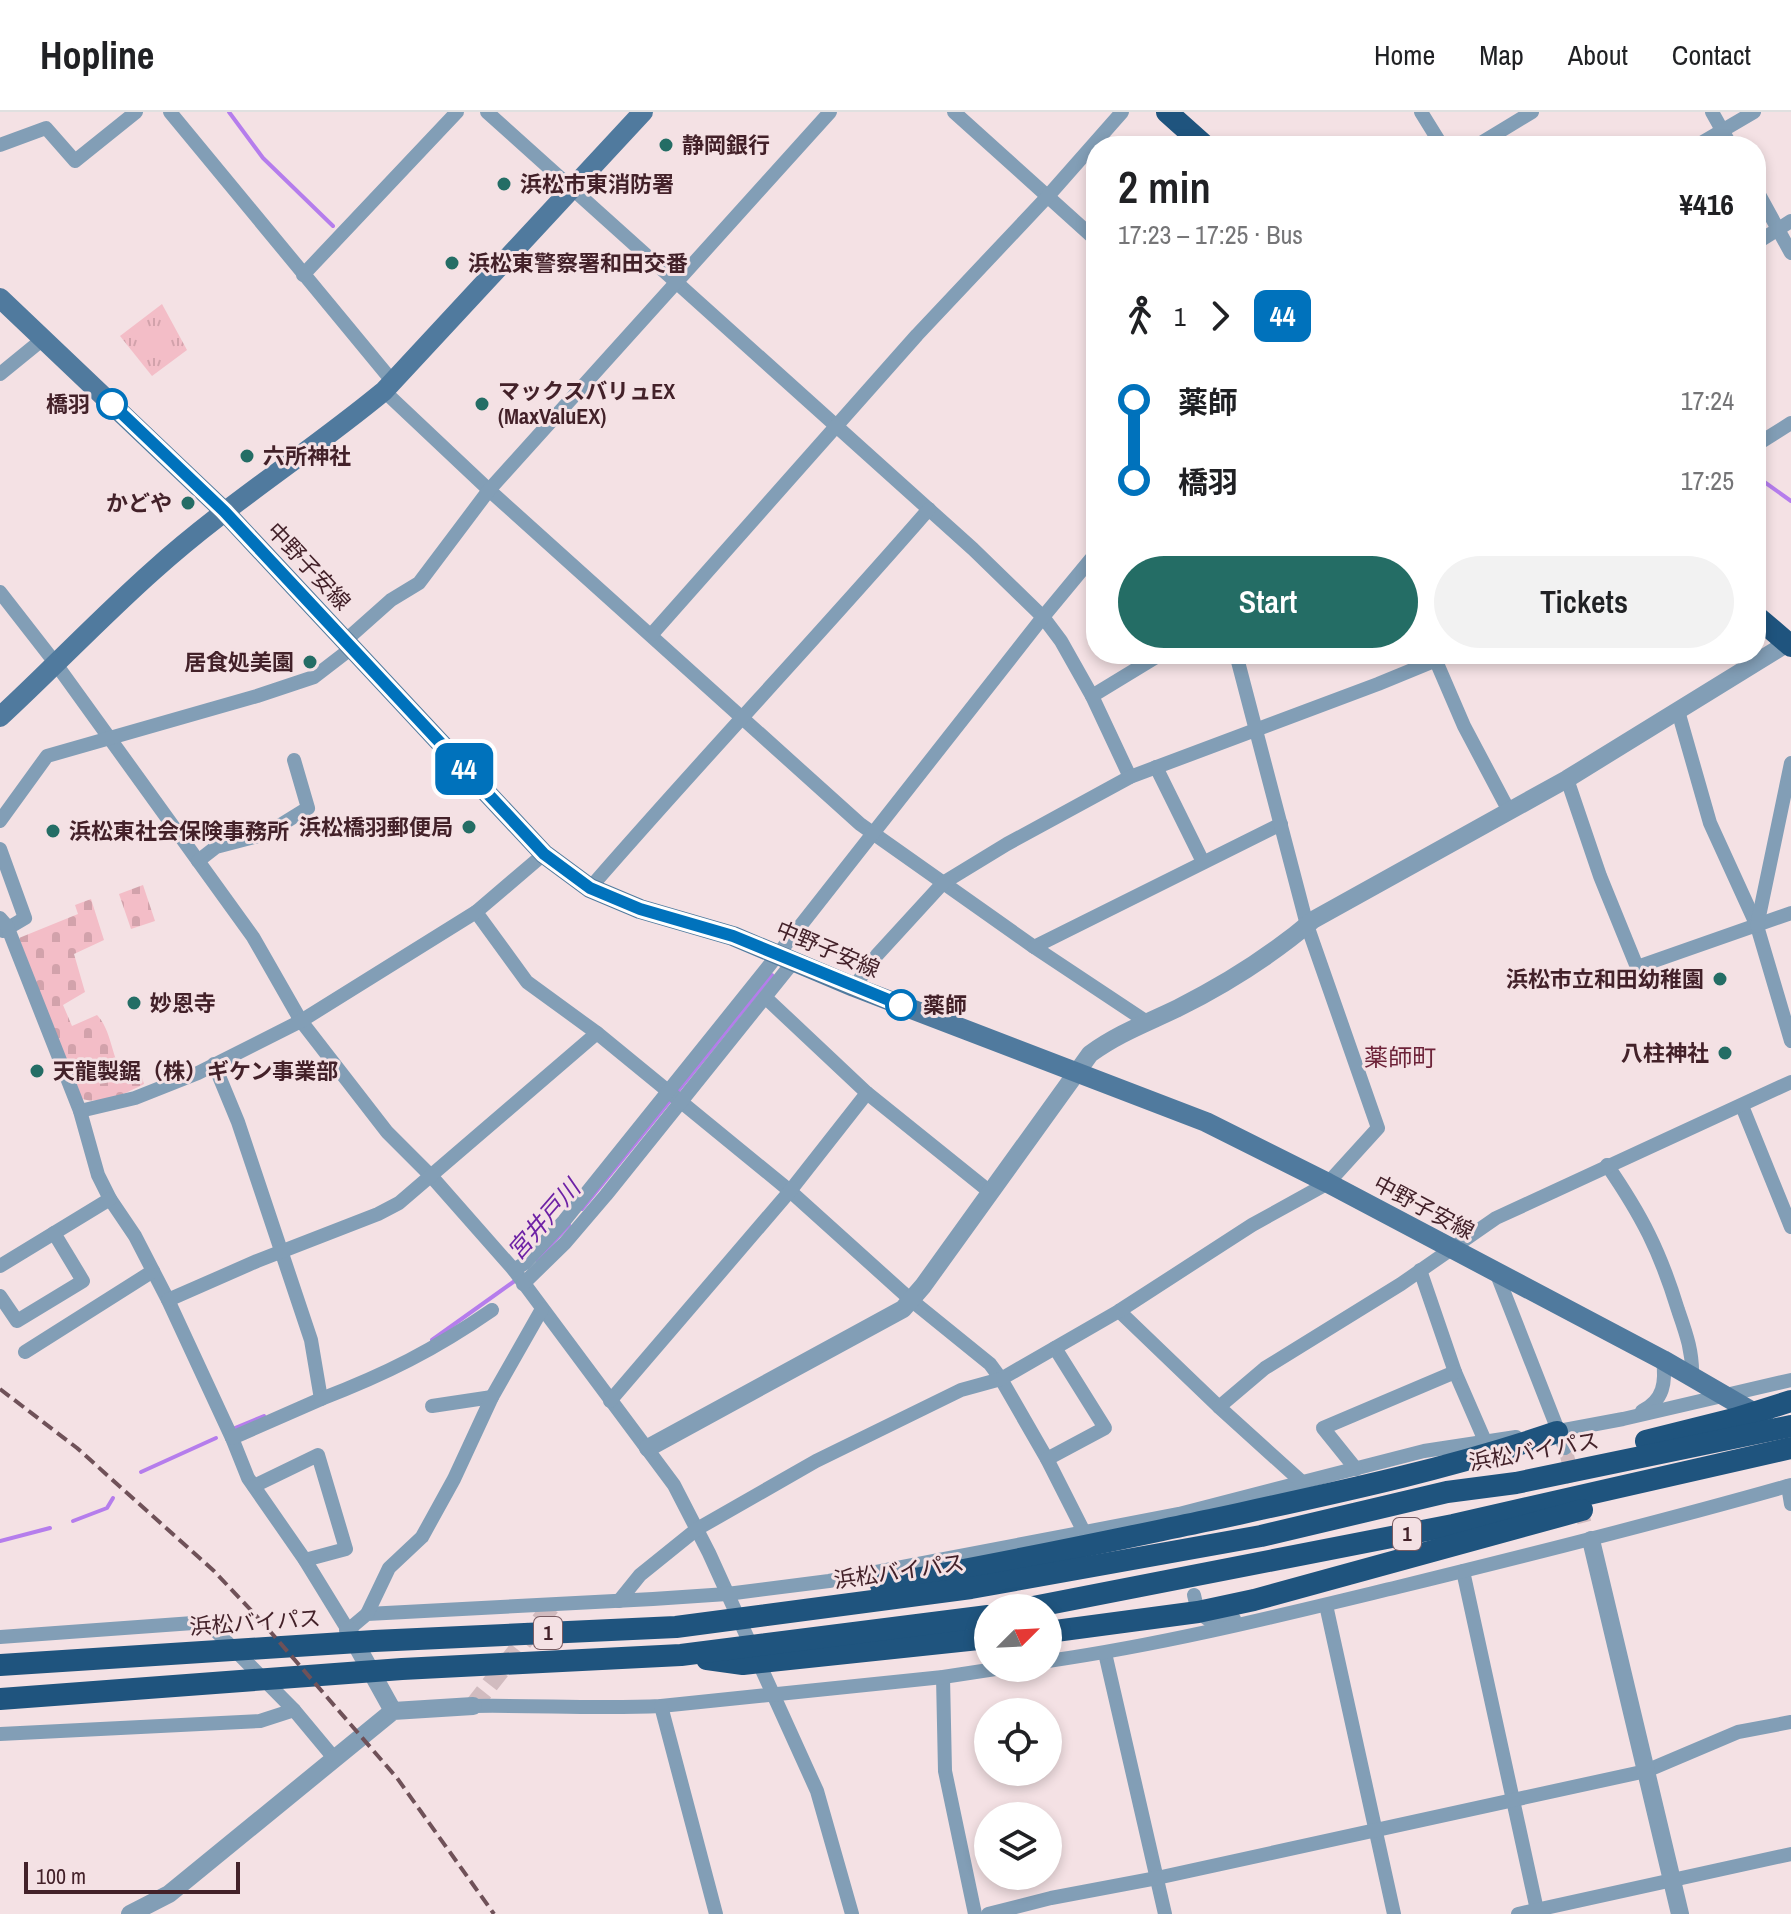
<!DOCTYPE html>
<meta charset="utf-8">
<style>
body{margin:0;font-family:"Archivo Narrow","Noto Sans JP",sans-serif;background:#f2f2f2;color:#202124;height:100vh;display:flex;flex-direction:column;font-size:30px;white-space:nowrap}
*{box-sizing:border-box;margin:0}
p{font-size:26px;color:#757577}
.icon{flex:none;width:44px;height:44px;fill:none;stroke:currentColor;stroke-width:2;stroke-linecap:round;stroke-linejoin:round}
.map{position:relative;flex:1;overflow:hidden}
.drawer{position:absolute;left:1086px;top:24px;width:680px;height:528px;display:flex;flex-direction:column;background:#fff;border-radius:32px;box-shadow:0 4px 12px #0003}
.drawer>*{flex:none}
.badge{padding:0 16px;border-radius:12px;font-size:28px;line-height:52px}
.needle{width:52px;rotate:66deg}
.fabs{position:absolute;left:974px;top:1482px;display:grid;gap:16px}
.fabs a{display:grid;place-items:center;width:88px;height:88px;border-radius:50%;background:#fff;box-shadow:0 4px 12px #0003;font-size:40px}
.scale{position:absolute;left:24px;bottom:20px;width:216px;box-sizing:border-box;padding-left:8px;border:4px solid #432129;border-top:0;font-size:22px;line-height:28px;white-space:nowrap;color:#432129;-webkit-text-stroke:6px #f4e1e4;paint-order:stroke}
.map>.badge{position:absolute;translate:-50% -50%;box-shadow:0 0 0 4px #fff}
.legs{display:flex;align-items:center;gap:12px;height:88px;padding:0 32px;font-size:26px}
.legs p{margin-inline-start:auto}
.summary{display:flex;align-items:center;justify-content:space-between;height:136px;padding:0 32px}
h1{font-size:44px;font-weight:600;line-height:60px}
.primary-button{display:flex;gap:16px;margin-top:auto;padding:16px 32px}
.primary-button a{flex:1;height:92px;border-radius:48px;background:#246d65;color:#fff;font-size:32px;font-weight:600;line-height:92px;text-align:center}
.primary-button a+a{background:#f2f2f2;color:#202124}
ul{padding:0 32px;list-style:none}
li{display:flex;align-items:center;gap:28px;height:80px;font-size:30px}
li i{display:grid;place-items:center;width:12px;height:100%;margin:0 10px;background:currentColor}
li i::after{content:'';width:20px;height:20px;margin:-10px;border:6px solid;border-radius:50%;background:#fff}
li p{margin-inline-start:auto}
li:first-child i{background:linear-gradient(#0000 50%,currentColor 0)}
li:last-child i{background:linear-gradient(currentColor 50%,#0000 0)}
header{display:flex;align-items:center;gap:48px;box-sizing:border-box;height:112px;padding:0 40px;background:#fff;border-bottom:2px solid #e0e0e0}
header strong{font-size:38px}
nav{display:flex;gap:44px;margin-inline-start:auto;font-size:28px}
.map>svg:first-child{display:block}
.cemetery{fill:url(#cemetery-stones)}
.park{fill:url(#park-tufts)}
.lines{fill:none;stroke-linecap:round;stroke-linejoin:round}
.stream{stroke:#b57dec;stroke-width:4}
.minor-tunnel{stroke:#d1bbbf;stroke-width:14;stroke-dasharray:14 7;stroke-linecap:butt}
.tertiary-tunnel{stroke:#d1bbbf;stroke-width:18;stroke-dasharray:18 9;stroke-linecap:butt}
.minor{stroke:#829eb6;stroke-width:14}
.tertiary{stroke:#829eb6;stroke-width:18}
.secondary{stroke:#507a9e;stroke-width:20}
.trunk{stroke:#1f547e;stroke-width:22}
.rail{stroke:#6f5158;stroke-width:4;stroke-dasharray:12 6;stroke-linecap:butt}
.line-1-casing{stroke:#fff;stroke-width:18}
.line-1{stroke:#0072bc;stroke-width:12}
.poi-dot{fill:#246d65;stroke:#f4e1e4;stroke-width:3}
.stop-1-dot{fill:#fff;stroke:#0072bc;stroke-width:4}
.labels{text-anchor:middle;stroke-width:6;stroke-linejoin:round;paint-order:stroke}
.shield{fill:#f4e1e4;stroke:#785b61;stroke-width:2}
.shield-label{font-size:20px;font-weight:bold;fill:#432129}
.poi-label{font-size:22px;font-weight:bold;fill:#432129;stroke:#f4e1e4;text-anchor:start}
.stop-label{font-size:22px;font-weight:bold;fill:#432129;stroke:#f4e1e4;text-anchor:end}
.street-label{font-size:22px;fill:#432129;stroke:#f4e1e4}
.neighbourhood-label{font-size:24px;fill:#6d2339;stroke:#f4e1e4}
.water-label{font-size:24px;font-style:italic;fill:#6d21a5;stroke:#f4e1e4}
</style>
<header>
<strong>Hopline</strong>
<nav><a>Home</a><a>Map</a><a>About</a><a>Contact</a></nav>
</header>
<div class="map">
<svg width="1791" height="1802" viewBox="0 0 1791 1802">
<defs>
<pattern id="cemetery-stones" width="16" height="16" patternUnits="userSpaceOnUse" patternTransform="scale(2)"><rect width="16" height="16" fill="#f3bdc7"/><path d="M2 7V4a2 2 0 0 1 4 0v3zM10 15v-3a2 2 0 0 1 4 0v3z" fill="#d2a2ab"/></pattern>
<pattern id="park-tufts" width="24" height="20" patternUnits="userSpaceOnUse" patternTransform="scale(2)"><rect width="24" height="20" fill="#f3bdc7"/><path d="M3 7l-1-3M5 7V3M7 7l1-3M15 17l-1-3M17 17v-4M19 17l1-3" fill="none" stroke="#d2a2ab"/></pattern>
</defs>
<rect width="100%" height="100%" fill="#f4e1e4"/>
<!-- cemetery -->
<g class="cemetery">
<polygon points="143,773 155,809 131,817 119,782"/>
<path d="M91,787L104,828L74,842L85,880L63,893L72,914L97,903C114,921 111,953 129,969L141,962L144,972C125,982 99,994 80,986L19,826L78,802L75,793Z"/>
</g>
<!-- park -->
<polygon class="park" points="162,192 187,238 152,264 120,224"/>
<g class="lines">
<!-- stream -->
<g class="stream">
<polyline points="229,0 263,46 333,114"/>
<polyline points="1756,364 1791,389"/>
<polyline points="582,1097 772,863"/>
<polyline points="537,1148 569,1113"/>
<polyline points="432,1228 516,1168"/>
<polyline points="235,1316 264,1304"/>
<polyline points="141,1360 216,1326"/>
<polyline points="73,1409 107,1396 113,1386"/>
<polyline points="0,1429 50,1416"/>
</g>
<!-- minor-tunnel -->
<polyline class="minor-tunnel" points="1565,1336 1585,1413"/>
<!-- tertiary-tunnel -->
<polyline class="tertiary-tunnel" points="473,1594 553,1492"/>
<!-- minor -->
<g class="minor">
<polyline points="170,0 393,270"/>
<polyline points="487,0 973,437 1043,505 1061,529 1092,584"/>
<polyline points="954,0 1096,128"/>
<polyline points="1421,0 1442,34"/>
<polyline points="1712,0 1731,34"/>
<polyline points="0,33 46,16 75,49 136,0"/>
<polyline points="1476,34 1532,0"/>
<polyline points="1696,34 1754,0"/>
<polyline points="1756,77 1791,141"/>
<polyline points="1756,131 1791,109"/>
<polyline points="303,163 457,0"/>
<polyline points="0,262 43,227"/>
<polyline points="384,279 489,378 860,712 1034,835 1147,910"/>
<polyline points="1756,333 1791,311"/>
<polyline points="0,480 56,552 253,825 301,909 387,1020 432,1065 514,1158 674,1373 709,1441 817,1679 852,1802"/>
<polyline points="652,522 917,223 1048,84 1122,0"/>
<polyline points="346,528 391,488 419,471 489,378 830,0"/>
<polyline points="1433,542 1464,614 1509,699"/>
<polyline points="1678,599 1710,711 1757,814 1791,929"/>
<polyline points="1156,655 1203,750"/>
<polyline points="1130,665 1092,584 1161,542"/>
<polyline points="1567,667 1600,764 1637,855 1791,801"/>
<polyline points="0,709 47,644 257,584 314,565 353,535"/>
<polyline points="0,737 25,806 3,819"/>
<polyline points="544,742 476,800 527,870 597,921 790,1079 911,1188 990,1252 1001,1267 1047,1347 1084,1420"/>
<polyline points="198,749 216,735 266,722 308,696 294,648"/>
<path d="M590,776C701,648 818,525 929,397"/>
<polyline points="0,806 7,814 80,999 98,1063 110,1087 135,1124 168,1188 232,1326 248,1366 305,1448 348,1518 367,1502 653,1487 727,1482 829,1469 1179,1402 1424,1339 1516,1325"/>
<polyline points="1757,814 1791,651"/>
<polyline points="1034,835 1281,712"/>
<polyline points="854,875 877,843 943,771 1007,732 1130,665 1378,572 1451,542"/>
<polyline points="766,886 867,981"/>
<polyline points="214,952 238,1010 311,1228 321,1287 232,1326"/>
<polyline points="1742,994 1791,1115"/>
<polyline points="80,999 135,986 198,961 301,909 476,800"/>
<path d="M1607,1053C1642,1104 1660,1139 1678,1198C1686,1221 1693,1240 1692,1265"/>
<polyline points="0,1154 110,1087"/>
<polyline points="514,1158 525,1151 564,1109 768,855 1043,505 1096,441"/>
<polyline points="1420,1158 1455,1260 1485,1329"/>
<polyline points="1496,1160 1565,1336"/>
<polyline points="523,1172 565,1131 606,1083 794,849"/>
<polyline points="0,1184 17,1209 83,1169 54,1121"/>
<polyline points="168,1188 257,1149 378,1102 399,1091 597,921"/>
<polyline points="1119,1199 1219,1295"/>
<polyline points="25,1240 153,1159"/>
<path d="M321,1287C386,1262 434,1238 492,1198"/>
<polyline points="610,1289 790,1079 867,981 990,1080"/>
<polyline points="432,1294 492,1285"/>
<path d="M1642,1299C1664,1288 1666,1270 1663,1248"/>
<polyline points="1548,1321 1623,1307 1791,1268"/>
<polyline points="1047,1347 1105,1316 1055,1236"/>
<polyline points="1356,1357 1323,1316 1455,1260"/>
<polyline points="1303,1371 1219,1295 1265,1256 1401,1172 1496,1106 1791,970"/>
<polyline points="254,1374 318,1343 346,1437 305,1448"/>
<polyline points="1788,1374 1791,1392"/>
<polyline points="1463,1459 1537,1798"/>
<polyline points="1194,1483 1198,1500 1209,1508 1234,1507"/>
<polyline points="619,1489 640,1463 697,1417 816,1349 961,1278 1001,1267 1119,1199 1252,1113 1328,1071 1378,1016 1307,813 1236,542"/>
<polyline points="1326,1493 1394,1802"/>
<polyline points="367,1502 389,1456 422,1425 454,1367 492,1285 542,1197"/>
<polyline points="0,1525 207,1510 294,1598 334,1646"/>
<polyline points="1105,1541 1165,1802"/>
<path d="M1048,1549C1166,1532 1282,1503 1398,1475C1529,1443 1661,1410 1791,1373"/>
<polyline points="943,1565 945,1659 975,1802"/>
<path d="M473,1594C536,1593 599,1597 661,1594L943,1565L1002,1556"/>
<polyline points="661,1594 716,1802"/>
<polyline points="0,1622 260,1609 294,1598"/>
<polyline points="988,1802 1051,1786 1157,1766 1646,1659 1738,1620 1791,1610"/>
<polyline points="1518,1802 1791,1742"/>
</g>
<!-- tertiary -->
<g class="tertiary">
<path d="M648,1336L903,1197L923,1174L1090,942C1119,921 1147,911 1178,896C1226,872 1272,843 1313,808L1567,667L1791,529"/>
<polyline points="1591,1428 1680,1802"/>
<polyline points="348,1518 393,1599"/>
<polyline points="130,1802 169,1782 393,1599 473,1594"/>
</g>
<!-- secondary -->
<g class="secondary">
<polyline points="0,186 224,399 544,742 590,776 640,797 733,824 854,875 1206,1010 1328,1071 1663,1248 1763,1306"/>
<path d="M0,605C52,557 101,505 154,458C226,393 309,341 384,279L643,0"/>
</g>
<!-- trunk -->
<g class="trunk">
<polyline points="1167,0 1205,34"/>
<polyline points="1756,504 1791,534"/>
<polyline points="1646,1329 1734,1307 1791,1289"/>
<path d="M881,1473C993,1454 1104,1430 1215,1407C1330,1382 1446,1358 1557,1320"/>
<polyline points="1028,1496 1453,1413 1791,1336"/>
<polyline points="1048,1520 1198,1500 1254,1488 1582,1398"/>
<polyline points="707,1547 743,1552 988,1526"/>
<polyline points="0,1553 374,1529 676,1515 971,1476 1261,1424 1447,1380 1516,1371 1791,1314"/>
<polyline points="0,1587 402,1557 681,1543 988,1504"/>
</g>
<!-- rail -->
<polyline class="rail" points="0,1277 77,1336 214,1459 262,1510 397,1666 494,1802"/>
</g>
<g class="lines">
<defs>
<polyline id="line-1" points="112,292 224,399 544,742 590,776 640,797 733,824 901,893"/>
</defs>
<!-- line-1 casing -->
<use href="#line-1" class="line-1-casing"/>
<!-- line-1 -->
<use href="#line-1" class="line-1"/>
</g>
<!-- markers -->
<g class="poi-dot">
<circle cx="666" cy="33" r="8"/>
<circle cx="504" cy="72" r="8"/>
<circle cx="452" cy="151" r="8"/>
<circle cx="482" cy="292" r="8"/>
<circle cx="247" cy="344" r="8"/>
<circle cx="188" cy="391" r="8"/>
<circle cx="310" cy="550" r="8"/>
<circle cx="469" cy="715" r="8"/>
<circle cx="53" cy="719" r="8"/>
<circle cx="1720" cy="867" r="8"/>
<circle cx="134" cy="891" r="8"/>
<circle cx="1725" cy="941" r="8"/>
<circle cx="37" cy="959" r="8"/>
</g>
<g class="stop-1-dot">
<circle cx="112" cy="292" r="14"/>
<circle cx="901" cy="893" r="14"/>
</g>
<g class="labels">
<!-- shield labels -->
<g class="shield">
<rect x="1393" y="1406" width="28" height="32" rx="6"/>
<rect x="534" y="1505" width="28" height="32" rx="6"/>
</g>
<g class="shield-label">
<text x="1407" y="1429">1</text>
<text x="548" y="1528">1</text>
</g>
<!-- poi labels -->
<g class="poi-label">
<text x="682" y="41">静岡銀行</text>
<text x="520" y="80">浜松市東消防署</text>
<text x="468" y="159">浜松東警察署和田交番</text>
<text x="498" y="287">マックスバリュEX<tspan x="498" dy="25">(MaxValuEX)</tspan></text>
<text x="263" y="352">六所神社</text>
<text x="172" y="399" text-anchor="end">かどや</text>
<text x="294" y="558" text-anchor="end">居食処美園</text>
<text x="453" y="723" text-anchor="end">浜松橋羽郵便局</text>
<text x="69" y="727">浜松東社会保険事務所</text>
<text x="1704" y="875" text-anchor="end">浜松市立和田幼稚園</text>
<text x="150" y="899">妙恩寺</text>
<text x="1709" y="949" text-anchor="end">八柱神社</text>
<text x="53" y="967">天龍製鋸（株）ギケン事業部</text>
</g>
<!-- stop labels -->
<g class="stop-label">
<text x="90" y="300">橋羽</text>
<text x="923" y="901" text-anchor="start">薬師</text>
</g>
<!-- street labels -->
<g class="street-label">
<text transform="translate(309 454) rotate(47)" y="8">中野子安線</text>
<text transform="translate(828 837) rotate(23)" y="8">中野子安線</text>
<text transform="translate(1424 1095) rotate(28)" y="8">中野子安線</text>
<text transform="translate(1534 1339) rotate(-10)" y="8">浜松バイパス</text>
<text transform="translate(899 1459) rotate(-8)" y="8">浜松バイパス</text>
<text transform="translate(255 1510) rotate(-4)" y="8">浜松バイパス</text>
</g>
<!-- neighbourhood labels -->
<g class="neighbourhood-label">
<text x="1400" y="954">薬師町</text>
</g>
<!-- water labels -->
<g class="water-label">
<text transform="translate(544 1108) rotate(-49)" y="8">宮井戸川</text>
</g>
</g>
</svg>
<div class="fabs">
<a><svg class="needle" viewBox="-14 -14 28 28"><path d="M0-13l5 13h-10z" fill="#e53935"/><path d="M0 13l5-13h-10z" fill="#757577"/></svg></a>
<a><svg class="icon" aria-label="locate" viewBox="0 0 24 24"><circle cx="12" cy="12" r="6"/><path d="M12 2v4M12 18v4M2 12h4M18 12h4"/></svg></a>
<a><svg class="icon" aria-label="layers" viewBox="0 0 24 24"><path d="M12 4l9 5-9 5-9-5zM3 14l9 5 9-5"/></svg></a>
</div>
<div class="scale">100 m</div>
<b class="badge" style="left:464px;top:657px;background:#0072bc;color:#fff">44</b>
<section class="drawer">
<div class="summary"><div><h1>2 min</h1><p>17:23 – 17:25 · Bus</p></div><b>¥416</b></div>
<div class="legs"><svg class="icon" aria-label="walk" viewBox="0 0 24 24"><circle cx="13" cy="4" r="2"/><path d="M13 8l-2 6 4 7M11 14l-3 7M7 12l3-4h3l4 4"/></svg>1<svg class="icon" aria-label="forward" viewBox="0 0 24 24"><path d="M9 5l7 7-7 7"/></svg><b class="badge" style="background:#0072bc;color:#fff">44</b></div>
<ul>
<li><i style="color:#0072bc"></i><b>薬師</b><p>17:24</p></li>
<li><i style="color:#0072bc"></i><b>橋羽</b><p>17:25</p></li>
</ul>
<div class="primary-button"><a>Start</a><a>Tickets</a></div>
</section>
</div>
